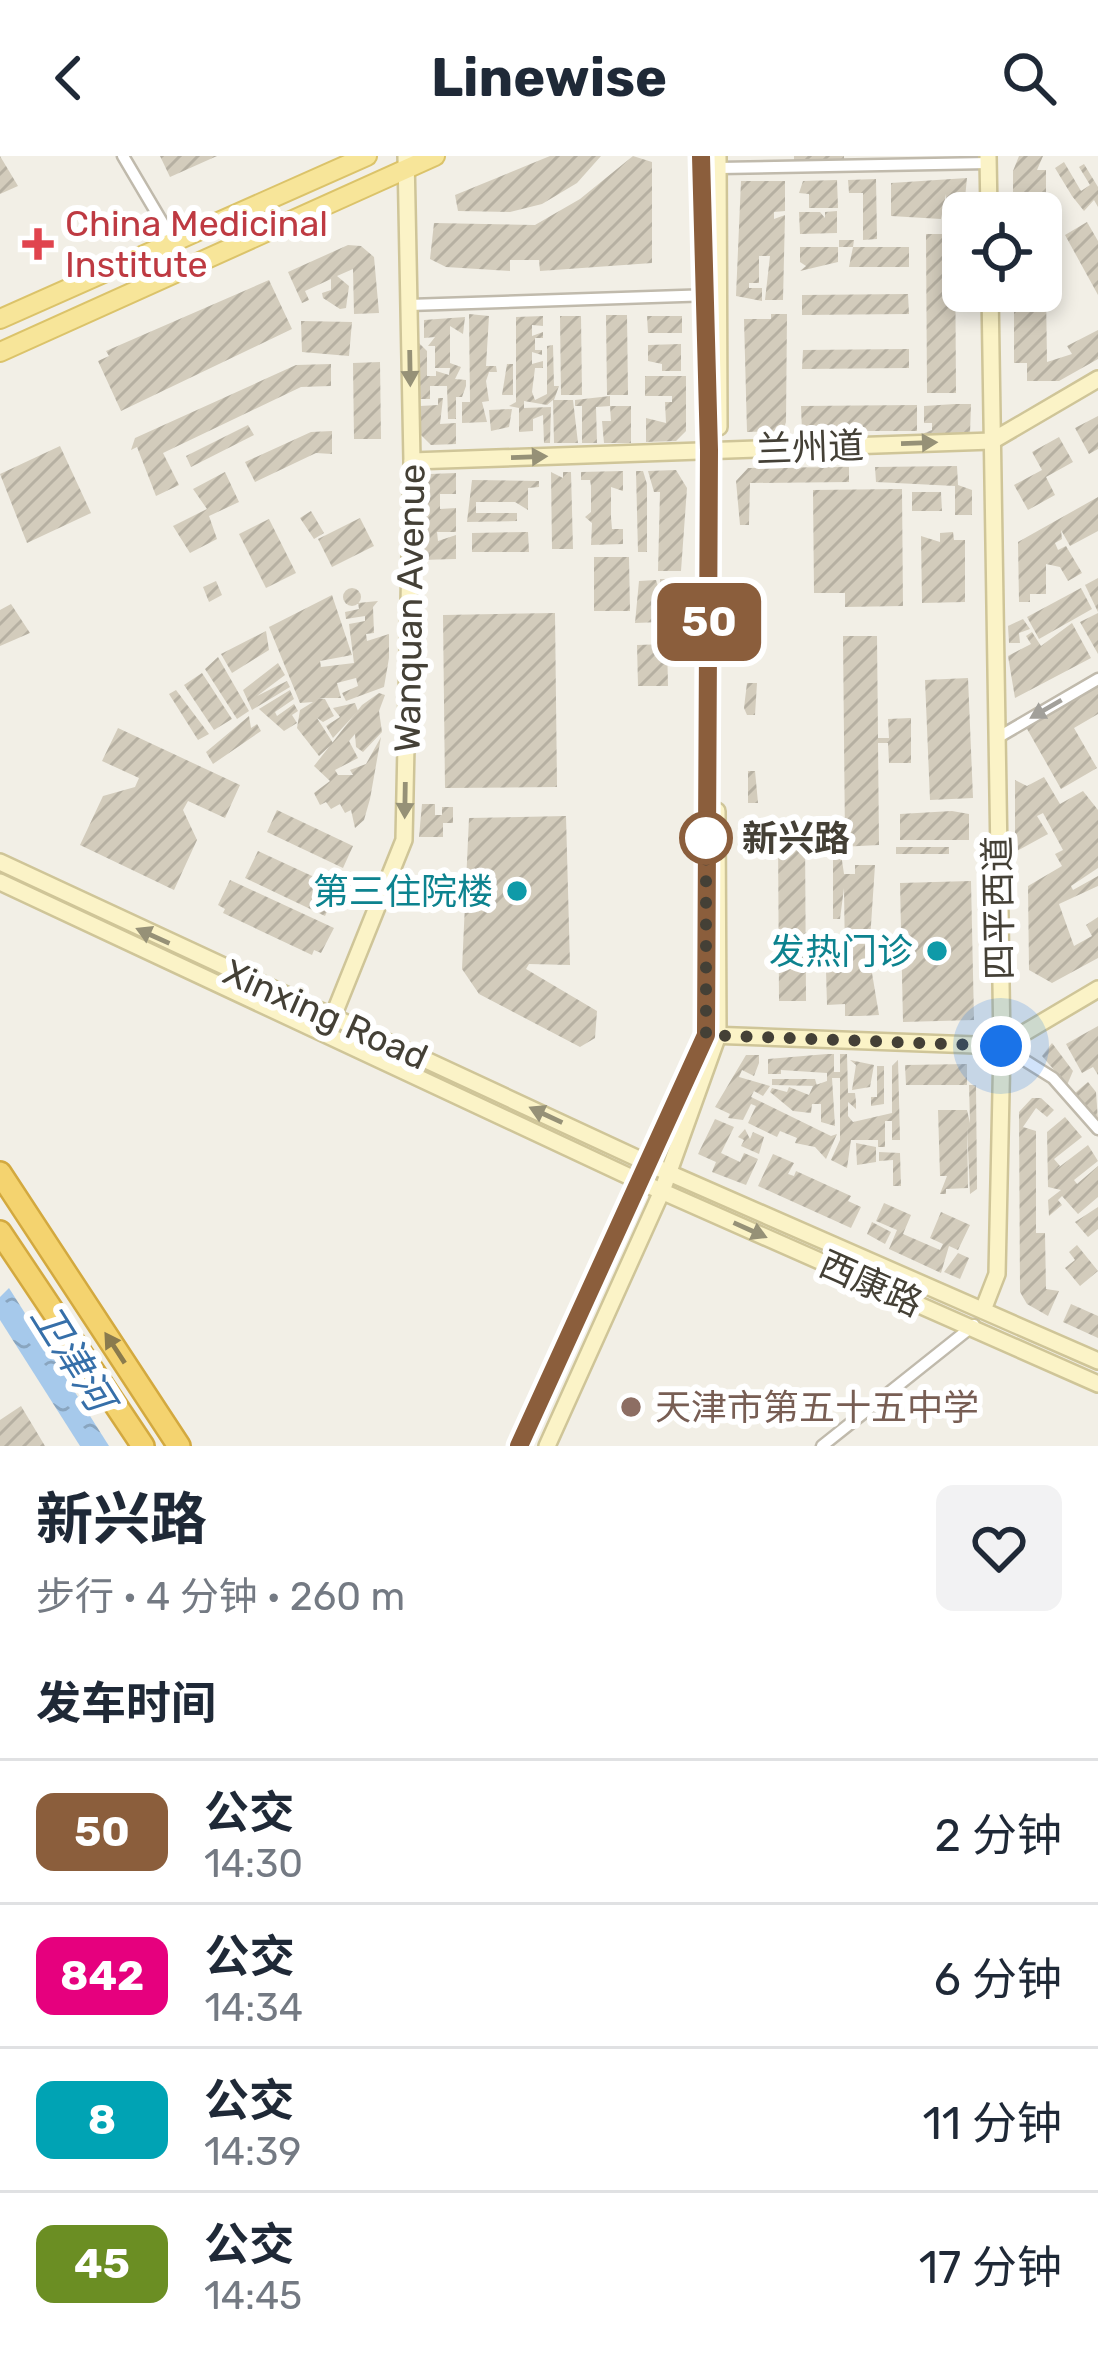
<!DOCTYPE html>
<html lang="zh">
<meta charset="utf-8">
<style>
body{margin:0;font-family:Rubik,"Noto Sans SC",sans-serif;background:#f2f2f3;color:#1f2937;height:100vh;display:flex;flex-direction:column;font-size:45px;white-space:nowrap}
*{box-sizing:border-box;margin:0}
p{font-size:39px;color:#747a83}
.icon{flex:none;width:66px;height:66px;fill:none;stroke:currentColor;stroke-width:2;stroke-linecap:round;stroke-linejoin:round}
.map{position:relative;height:1290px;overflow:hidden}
.panel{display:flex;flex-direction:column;background:#fff;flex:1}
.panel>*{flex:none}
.badge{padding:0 24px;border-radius:18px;font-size:42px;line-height:78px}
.controls{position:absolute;left:942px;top:36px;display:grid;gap:24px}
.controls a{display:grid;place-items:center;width:120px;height:120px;border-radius:18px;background:#fff;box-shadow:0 6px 18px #0003;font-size:60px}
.you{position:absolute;width:60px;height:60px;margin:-30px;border:9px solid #fff;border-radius:50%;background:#1a73e8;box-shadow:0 0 0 18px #1a73e833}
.map>.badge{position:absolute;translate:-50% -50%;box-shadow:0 0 0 6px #fff}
h2{padding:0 36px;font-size:45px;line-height:108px}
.round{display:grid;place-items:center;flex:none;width:126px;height:126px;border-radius:18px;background:#f2f2f3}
.overview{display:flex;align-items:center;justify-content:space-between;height:204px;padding:0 36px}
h1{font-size:57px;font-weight:700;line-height:90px}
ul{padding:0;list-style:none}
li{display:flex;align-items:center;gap:36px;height:144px;padding:0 36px;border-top:3px solid #e0e1e3}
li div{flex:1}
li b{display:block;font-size:45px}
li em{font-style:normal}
li .badge{min-width:132px;font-weight:700;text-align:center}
header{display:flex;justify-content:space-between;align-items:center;height:156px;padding:0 36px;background:#fff;font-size:54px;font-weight:700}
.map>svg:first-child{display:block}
.water{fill:url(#water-ripples)}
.building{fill:url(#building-hatch)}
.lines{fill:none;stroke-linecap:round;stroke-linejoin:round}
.street-casing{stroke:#c0baac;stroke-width:15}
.secondary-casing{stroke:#cfc598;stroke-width:20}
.primary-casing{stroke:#dbc36a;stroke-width:22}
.highway-casing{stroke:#d3a93f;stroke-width:26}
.street{stroke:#fff;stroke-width:10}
.secondary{stroke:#fbf3c7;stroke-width:15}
.primary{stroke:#f7e599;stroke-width:18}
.highway{stroke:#f4d36f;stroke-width:21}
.oneway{fill:#969177}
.oneway2{fill:#a2a09a}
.oneway3{fill:#8a7b4d}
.line-casing{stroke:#fff;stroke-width:27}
.line{stroke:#8b5e3c;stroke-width:18}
.walk{stroke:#444036;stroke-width:12;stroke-dasharray:0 21.6}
.health-dot{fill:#e0444e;stroke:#fff;stroke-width:4.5}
.stop-dot{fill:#fff;stroke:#8b5e3c;stroke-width:6}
.culture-dot{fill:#0f9aa8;stroke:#fff;stroke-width:4.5}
.education-dot{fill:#8d6e63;stroke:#fff;stroke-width:4.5}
.labels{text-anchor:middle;stroke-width:12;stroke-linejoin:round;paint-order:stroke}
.health-label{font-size:36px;fill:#be3a42;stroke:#fff;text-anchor:start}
.street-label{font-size:36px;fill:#444036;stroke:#fff}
.stop-label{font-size:36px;font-weight:bold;fill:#444036;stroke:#fff;text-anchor:start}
.culture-label{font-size:36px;fill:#0d838f;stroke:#fff;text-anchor:end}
.education-label{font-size:36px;fill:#785e54;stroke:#fff;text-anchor:start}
.water-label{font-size:39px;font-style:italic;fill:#366fa9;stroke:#fff}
</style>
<header><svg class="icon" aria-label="back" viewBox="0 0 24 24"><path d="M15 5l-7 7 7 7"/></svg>Linewise<svg class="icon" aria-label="search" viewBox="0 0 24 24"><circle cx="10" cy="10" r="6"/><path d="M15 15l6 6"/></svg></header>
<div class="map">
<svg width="1098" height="1290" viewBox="0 0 1098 1290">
<defs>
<pattern id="water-ripples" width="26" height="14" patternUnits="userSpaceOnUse" patternTransform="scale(3)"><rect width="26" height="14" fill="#a6c9eb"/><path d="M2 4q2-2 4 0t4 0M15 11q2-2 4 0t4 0" fill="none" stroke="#89a5bf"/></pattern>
<pattern id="building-hatch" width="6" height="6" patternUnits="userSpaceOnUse" patternTransform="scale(3)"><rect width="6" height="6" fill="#d3ccbc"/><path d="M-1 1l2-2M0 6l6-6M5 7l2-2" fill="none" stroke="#b6b0a2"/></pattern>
</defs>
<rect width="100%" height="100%" fill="#f2efe6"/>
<!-- water -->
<polygon class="water" points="9,1132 109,1290 80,1290 0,1164 0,1141"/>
<!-- building -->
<g class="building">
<polygon points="0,0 18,30 0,38"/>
<polygon points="160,0 217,0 170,21"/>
<polygon points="550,0 601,0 577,27 542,48 510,56 458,55 455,39"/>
<polygon points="633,0 652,6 652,107 540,115 539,104 510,104 510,115 446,111 430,103 434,67 535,69 580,43"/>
<polygon points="794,0 844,0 844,5 794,6"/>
<polygon points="1019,0 1043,0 1037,14 1027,14 1046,14 1046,117 1041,117 1041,57 1013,57 1013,15"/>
<polygon points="1064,6 1081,35 1090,29 1079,11 1084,8 1098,31 1098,51 1094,44 1084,55 1072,40 1055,12"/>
<polygon points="967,22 963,62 947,63 946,38 941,63 891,60 891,27"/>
<polygon points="876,23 877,83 863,84 863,37 849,37 848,24"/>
<polygon points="837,24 838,52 809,52 809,38 799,37 803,25"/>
<polygon points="741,25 785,25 785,55 774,56 774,63 785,59 783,144 765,144 770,100 759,100 759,127 749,127 749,132 762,132 762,145 736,140"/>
<polygon points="837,55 837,77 800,78 799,56 820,56 825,62 825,56"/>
<polygon points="1087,66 1098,85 1098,139 1065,79"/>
<polygon points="926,78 955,78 956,237 927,237"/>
<polygon points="839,84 854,84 853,91 909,91 909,111 849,111 853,91 839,91"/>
<polygon points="348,89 361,90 374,101 379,157 354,158 353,113 337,120 349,130 346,152 340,153 323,142 322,137 331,134 331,123 305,135 309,144 302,147 288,116"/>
<polygon points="800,91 838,91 838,106 800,115 806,110 800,106"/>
<polygon points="269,124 292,173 121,255 98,205 109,200 106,195"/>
<polygon points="1046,135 1047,206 1072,198 1067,190 1098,174 1098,203 1059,225 1027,225 1027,207 1014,207 1014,136"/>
<polygon points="908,138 909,158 802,159 802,139"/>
<polygon points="469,158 489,160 486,210 496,210 497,216 489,216 486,225 489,245 482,246 487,266 462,267 462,246 470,246"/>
<polygon points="771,158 787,158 786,266 783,275 747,276 744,163 771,163"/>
<polygon points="606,159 627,159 628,239 607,239"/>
<polygon points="543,160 543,170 532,169 532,180 543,176 543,182 535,182 535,194 542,194 542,199 532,196 532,208 543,205 543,212 535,212 532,236 535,244 547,238 547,190 553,189 554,230 559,230 554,244 573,244 578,287 554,287 553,244 547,249 524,245 524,252 551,251 550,287 544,287 543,259 533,263 533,275 519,276 519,252 509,250 516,246 516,161"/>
<polygon points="560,160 581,160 582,239 561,239"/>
<polygon points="647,160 682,160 682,177 648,177"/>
<polygon points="465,161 463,178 450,170 450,207 461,211 455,223 466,224 466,230 462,241 456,241 456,263 448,263 447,230 430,230 430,243 420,243 415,183 427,195 427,220 436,220 436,215 449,219 450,212 435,212 435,190 428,190 435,181 424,182 424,164"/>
<polygon points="301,165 352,166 349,200 302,196"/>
<polygon points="681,188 681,215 662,215 662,208 648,205 648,189"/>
<polygon points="909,193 909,212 802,213 803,194"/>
<polygon points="380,206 381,283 354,283 353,207"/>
<polygon points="331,208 331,230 301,231 163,297 179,329 156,340 137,291 131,294 135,282 296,209"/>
<polygon points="507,208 513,208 513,239 502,239"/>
<polygon points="645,220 686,220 686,275 676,285 646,286 646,262 666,267 665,246 672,246 672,240 645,240"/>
<polygon points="610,240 610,250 631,250 631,287 604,287 602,265 611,265 610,250 596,251 597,287 582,287 582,250 575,250 575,244"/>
<polygon points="438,242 443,242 440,268 456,267 456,288 431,289 420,278 420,250 438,249"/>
<polygon points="955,248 971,248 970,278 917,280 932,274 932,267 924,267 924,250"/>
<polygon points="917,249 917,275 802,275 801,250"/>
<polygon points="512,253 509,271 491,275 489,254"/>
<polygon points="1098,260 1098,293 1089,298 1075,272"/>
<polygon points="248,269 254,279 191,311 186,300"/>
<polygon points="332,275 332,298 316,297 255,326 245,306 311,276"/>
<polygon points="1059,281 1073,306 1046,321 1055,339 1028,354 1014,329 1042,314 1032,296"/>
<polygon points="60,290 91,357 27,387 0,318"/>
<polygon points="957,310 958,329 972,334 972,359 955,359 955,330 876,326 875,311"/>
<polygon points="849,311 849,326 750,327 749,369 740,369 736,325 748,312"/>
<polygon points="676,314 687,332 681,415 658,415 660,336 654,336 648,315"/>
<polygon points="623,315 623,335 611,331 611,361 612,373 623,373 623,388 591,389 592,367 585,361 591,356 591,330 590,324 581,324 581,316"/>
<polygon points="636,315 643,315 647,328 647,396 638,396"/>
<polygon points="225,316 239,346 209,360 217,383 190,397 173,370 207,353 193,333"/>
<polygon points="551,316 563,322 563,316 571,316 573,393 552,393"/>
<polygon points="456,317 456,338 440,338 440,353 456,352 456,376 437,376 438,385 456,379 456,403 421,404 420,328 430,318"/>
<polygon points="472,324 539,325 539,331 528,332 528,354 515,346 476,346 476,357 517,357 517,365 467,366"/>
<polygon points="902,333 903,450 845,451 845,437 814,437 813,334"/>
<polygon points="912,336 941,336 942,355 912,355"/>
<polygon points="1098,341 1098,375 1070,390 1061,374 1062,383 1055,387 1058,394 1066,390 1082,417 1068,425 1060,411 1046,408 1046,438 1030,438 1030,446 1019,446 1018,386"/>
<polygon points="311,355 324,377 314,383 300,362"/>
<polygon points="360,362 374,390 332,411 318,383"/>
<polygon points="269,363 296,417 266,432 239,378"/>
<polygon points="528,376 529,396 472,396 472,377"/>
<polygon points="953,376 954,384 965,384 965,446 922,447 921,380 940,386 940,377"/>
<polygon points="594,401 629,401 630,455 594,455"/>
<polygon points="1098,422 1098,456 1085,429"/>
<polygon points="660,423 679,423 680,455 660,466 635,467 639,425 656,424 660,436"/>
<polygon points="216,425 222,439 209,446 203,431"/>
<circle cx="352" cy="441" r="9"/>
<polygon points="1081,432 1092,453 1039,483 1027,461"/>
<polygon points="332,439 352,499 320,505 321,511 354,507 349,468 365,465 365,460 346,463 345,456 359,453 358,447 378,445 373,451 374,477 366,478 367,485 389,478 389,502 384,531 346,545 342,537 358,530 356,522 337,527 341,542 318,542 325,543 334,560 323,566 317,562 333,587 319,600 297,572 300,554 313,546 300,547 269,471"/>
<polygon points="11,448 30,477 0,490 0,454"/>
<polygon points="555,457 557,631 445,632 443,459"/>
<polygon points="1098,457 1098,498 1080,466"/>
<polygon points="1023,463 1030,473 1019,477 1020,487 1009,487 1008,470"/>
<polygon points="1072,467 1091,502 1015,542 1008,500 1031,488 1026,480 1032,476 1041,490"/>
<polygon points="266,475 269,494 232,517 221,498"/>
<polygon points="843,480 877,480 878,582 889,582 888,563 911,562 911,607 889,607 888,587 878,587 879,689 840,691 844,718 855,718 855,709 875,709 869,799 879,859 860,860 845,860 845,848 827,849 826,814 831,813 831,804 845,804 844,732 840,763 833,763 833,684 845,684"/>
<polygon points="667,488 668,530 638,530 637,489"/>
<polygon points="218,501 249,555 237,563 205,513"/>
<polygon points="278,507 285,519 257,540 287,525 290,531 252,554 243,534"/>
<polygon points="202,517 232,563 214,574 184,529"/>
<polygon points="968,522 973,642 930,644 925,524"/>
<polygon points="747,527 757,527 755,559 747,559 744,552"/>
<polygon points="1098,528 1098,558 1074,572 1097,612 1061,633 1022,564"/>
<polygon points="176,534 209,578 198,584 169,538"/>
<polygon points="290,534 294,543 275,556 277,560 294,548 298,555 292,559 297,567 284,575 259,553"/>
<polygon points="379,537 385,539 379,555 382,576 363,596 356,591 355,578 349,585 358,602 335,614 338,619 353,619 350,614 366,608 381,581 370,643 364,664 355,672 351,654 345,657 340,648 331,653 326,646 320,649 314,637 330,625 314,610 362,549"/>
<polygon points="355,547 358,555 333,582 326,570 340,561 333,552"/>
<polygon points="249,560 251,572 257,568 261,575 213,608 206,596"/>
<polygon points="118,572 240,629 225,662 188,645 183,654 197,684 174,734 80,689 103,640 135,631 139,622 102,605"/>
<polygon points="748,615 755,615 758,647 748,647"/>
<polygon points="1044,621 1060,648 1083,635 1098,654 1098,712 1071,730 1073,734 1098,720 1098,730 1059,748 1074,790 1092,780 1086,769 1098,761 1098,802 1052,827 1029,814 1028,730 1062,710 1055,698 1063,694 1043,657 1037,660 1048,678 1015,696 1015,624 1027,630"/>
<polygon points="422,648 435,648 435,659 442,659 442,651 453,651 453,667 443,667 443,681 419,681"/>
<polygon points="277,654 353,690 343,712 267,676"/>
<polygon points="952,655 969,658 969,684 900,684 900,658"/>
<polygon points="566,660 570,809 529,808 526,813 597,855 595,882 580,891 479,838 462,813 469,662"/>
<polygon points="778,677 805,677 806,845 779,845"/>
<rect x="896" y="691" width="53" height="7"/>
<polygon points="258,695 338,732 325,760 245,722"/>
<polygon points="230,724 334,772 321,797 314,794 312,799 223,757 225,753 218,749"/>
<polygon points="971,725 974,864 903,866 900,727"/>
<polygon points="1098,870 1098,919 1093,911 1082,917 1066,888"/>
<polygon points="1052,887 1073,915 1067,929 1042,900"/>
<polygon points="827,898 834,898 834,916 840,916 840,898 847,898 848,937 855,937 856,946 856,953 848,946 848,960 853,966 892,957 892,910 898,904 900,984 892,984 892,965 885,965 885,991 878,991 878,984 851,984 847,1012 831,1004 840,984 840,922 832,922 835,970 821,966 821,948 812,948 811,957 793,955 770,936 772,932 787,936 789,931 809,939 813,930 827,925 827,917 781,914 781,918 768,918 768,903"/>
<polygon points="746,899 759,899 759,907 754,920 742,914 739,921 770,930 763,940 754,935 751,941 831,980 837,978 826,1003 815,991 795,987 797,982 780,975 777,981 748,967 756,950 751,948 743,964 728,962 730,958 715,951"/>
<polygon points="850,904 874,909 870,931 852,934 856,909"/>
<polygon points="967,908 967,929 906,929 905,909"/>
<polygon points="877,910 884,910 884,948 871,950 871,941 877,941"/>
<polygon points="772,923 815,923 817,930 772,929"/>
<polygon points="1088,926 1096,936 1098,964 1075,937"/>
<polygon points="969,929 976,929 977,1033 970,1038 967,970 968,1032 946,1033 946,1038 940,1038 947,1020 940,1020 938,954 967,954 970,967"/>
<polygon points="1032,942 1041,942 1054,954 1047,961 1036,952 1023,971 1036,975 1036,1077 1045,1077 1046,1133 1059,1135 1048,1160 1027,1148 1020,1136 1019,956"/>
<polygon points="1065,961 1082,981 1054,1003 1060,1010 1054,1015 1088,989 1098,1005 1074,1024 1077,1028 1098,1010 1098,1041 1078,1058 1062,1040 1058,1044 1062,1049 1049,1060 1048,1044 1061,1034 1048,1031 1047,976"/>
<polygon points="715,963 734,971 721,997 740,1006 744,997 758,1003 746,1029 712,1016 716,1006 698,998"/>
<polygon points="745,973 750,983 753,976 764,981 759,998 741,990 744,984 738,981"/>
<polygon points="856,987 876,991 876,1006 857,1009"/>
<polygon points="879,996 900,997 901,1030 893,1030 893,1004 879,1005"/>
<polygon points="773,998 794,1007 788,1018 794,1020 796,1015 851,1040 848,1045 861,1051 851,1072 758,1030"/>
<polygon points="884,1047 911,1059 903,1078 940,1094 943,1088 930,1082 941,1056 970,1069 958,1094 949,1090 941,1117 889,1093 897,1074 876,1065"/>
<polygon points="1098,1051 1098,1073 1088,1081 1075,1066"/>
<polygon points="872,1066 891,1076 885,1088 867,1078"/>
<polygon points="1077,1089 1098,1115 1080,1130 1065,1112 1075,1104 1069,1096"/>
<polygon points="958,1097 969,1102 960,1123 944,1116"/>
<polygon points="1071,1148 1098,1160 1098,1182 1063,1166"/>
<polygon points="21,1250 45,1290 0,1290 0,1264"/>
</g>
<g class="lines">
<defs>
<g id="street">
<polyline points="123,0 175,88"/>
<polyline points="719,12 988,7"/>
<polyline points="409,149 712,139"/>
<polyline points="997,582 1098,523"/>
<polyline points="1002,890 1053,922 1098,973"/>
<polyline points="822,1290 974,1169"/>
</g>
<g id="secondary">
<polyline points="718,0 719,271"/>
<polyline points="988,0 989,57"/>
<polyline points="412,305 992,285 1098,223"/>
<polyline points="0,706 669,1017 1098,1205"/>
<polyline points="0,726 643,1027 1098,1228"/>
<polyline points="330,868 404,684 412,305 406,0"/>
<polyline points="709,879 1002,890 1098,833"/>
<polyline points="983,1154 997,1118 1002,890 990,135"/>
<polyline points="519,1290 706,879 709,294 701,0"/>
<polyline points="547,1290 662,1035 718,879 717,655"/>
</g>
<g id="primary">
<polyline points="0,163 367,0"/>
<polyline points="0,196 435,0"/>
</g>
<g id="highway">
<polyline points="0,1017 179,1290"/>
<polyline points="0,1076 143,1290"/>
</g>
</defs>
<!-- street casing -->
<use href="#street" class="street-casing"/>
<!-- secondary casing -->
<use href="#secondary" class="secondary-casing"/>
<!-- primary casing -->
<use href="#primary" class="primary-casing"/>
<!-- highway casing -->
<use href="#highway" class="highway-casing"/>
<!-- street -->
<use href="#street" class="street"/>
<!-- secondary -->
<use href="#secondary" class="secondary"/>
<!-- primary -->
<use href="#primary" class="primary"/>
<!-- highway -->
<use href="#highway" class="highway"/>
</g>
<!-- one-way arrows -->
<defs><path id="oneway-solid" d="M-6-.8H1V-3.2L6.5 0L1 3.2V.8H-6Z" transform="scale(3)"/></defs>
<g class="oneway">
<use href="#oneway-solid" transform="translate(410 212) rotate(89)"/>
<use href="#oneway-solid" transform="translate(919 287) rotate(-2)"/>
<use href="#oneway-solid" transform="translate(529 301) rotate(-2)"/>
<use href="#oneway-solid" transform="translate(405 644) rotate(91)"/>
<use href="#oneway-solid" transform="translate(153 780) rotate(-156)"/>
<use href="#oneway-solid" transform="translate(546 959) rotate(-155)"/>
<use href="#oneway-solid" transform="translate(750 1074) rotate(24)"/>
</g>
<use class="oneway2" href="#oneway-solid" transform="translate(1046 553) rotate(150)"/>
<use class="oneway3" href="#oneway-solid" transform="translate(115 1192) rotate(-123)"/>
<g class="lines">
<defs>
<polyline id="line" points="519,1290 706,879 709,294 701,0"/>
</defs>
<!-- line casing -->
<use href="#line" class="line-casing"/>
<!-- line -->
<use href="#line" class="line"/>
<!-- walk -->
<polyline class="walk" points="706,682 706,879 1001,890"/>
</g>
<!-- markers -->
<path class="health-dot" d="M32 70h12v12h12v12h-12v12h-12v-12h-12v-12h12z"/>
<circle class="stop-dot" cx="706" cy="682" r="24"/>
<g class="culture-dot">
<circle cx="517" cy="735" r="12"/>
<circle cx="937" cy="795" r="12"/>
</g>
<circle class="education-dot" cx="631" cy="1251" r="12"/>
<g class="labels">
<!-- health labels -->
<g class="health-label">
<text x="65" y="80">China Medicinal<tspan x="65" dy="41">Institute</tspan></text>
</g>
<!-- street labels -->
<g class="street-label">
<text transform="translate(810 291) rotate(-2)" y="13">兰州道</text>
<text transform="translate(409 452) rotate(-89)" y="13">Wanquan Avenue</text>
<text transform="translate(998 752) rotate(-91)" y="13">四平西道</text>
<text transform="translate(326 858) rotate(24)" y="13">Xinxing Road</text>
<text transform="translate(871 1127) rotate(24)" y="13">西康路</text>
</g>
<!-- stop labels -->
<g class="stop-label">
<text x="742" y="695">新兴路</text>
</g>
<!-- culture labels -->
<g class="culture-label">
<text x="493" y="748">第三住院楼</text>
<text x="913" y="808">发热门诊</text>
</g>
<!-- education labels -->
<g class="education-label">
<text x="655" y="1264">天津市第五十五中学</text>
</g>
<!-- water labels -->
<g class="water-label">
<text transform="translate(73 1201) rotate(58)" y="14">卫津河</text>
</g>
</g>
</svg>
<div class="controls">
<a><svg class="icon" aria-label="locate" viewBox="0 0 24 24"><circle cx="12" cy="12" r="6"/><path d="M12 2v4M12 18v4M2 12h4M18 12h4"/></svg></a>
</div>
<div class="you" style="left:1001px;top:890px"></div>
<b class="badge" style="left:709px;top:466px;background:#8b5e3c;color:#fff">50</b>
</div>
<section class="panel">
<div class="overview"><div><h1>新兴路</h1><p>步行 · 4 分钟 · 260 m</p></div><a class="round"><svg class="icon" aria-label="heart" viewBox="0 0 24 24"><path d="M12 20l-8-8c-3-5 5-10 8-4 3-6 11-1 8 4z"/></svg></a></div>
<h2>发车时间</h2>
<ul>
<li><span class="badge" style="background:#8b5e3c;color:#fff">50</span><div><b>公交</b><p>14:30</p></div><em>2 分钟</em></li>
<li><span class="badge" style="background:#e6007e;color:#fff">842</span><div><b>公交</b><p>14:34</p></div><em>6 分钟</em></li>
<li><span class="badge" style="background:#00a3b4;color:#fff">8</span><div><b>公交</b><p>14:39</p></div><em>11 分钟</em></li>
<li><span class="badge" style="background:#6b8e23;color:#fff">45</span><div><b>公交</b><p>14:45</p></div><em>17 分钟</em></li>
</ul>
</section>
